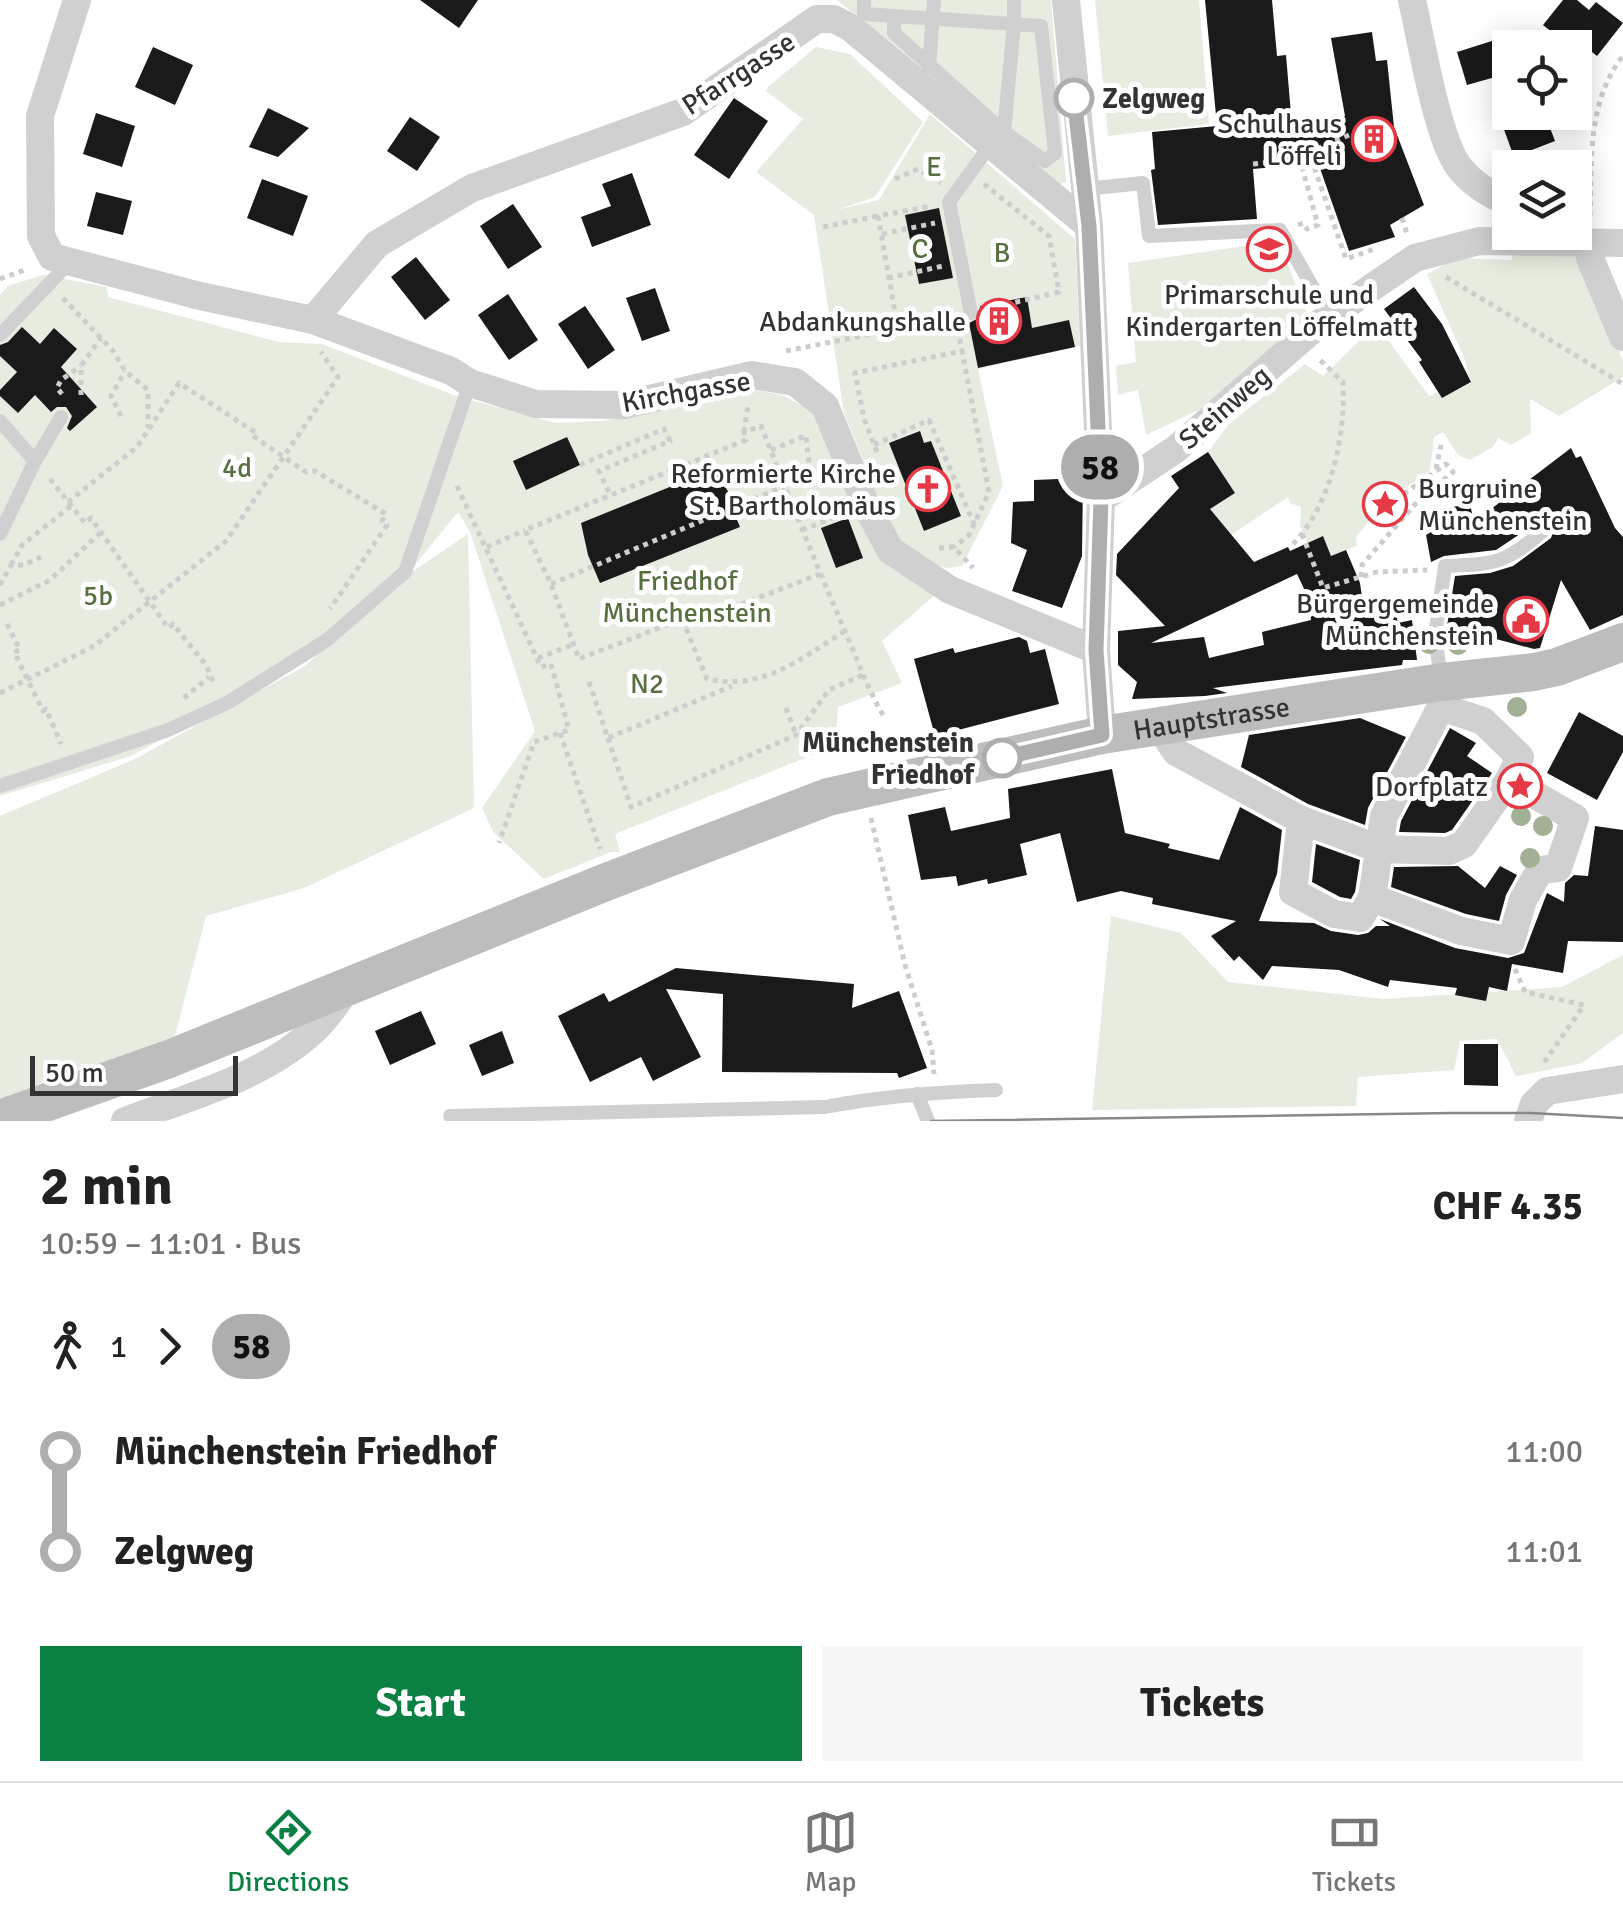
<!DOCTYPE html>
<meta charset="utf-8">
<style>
body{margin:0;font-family:Signika,sans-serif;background:#f6f6f6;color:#222;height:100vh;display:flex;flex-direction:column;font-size:38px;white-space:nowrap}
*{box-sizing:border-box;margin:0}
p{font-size:32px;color:#767676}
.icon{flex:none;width:55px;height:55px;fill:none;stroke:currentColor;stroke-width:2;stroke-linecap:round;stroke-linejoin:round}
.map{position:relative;height:1121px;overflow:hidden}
.drawer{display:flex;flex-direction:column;background:#fff;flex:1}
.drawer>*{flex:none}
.badge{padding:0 20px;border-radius:32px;font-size:35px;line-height:65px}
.buttons{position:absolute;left:1492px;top:30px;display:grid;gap:20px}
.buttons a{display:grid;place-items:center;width:100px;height:100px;border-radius:0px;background:#fff;box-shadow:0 5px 25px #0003;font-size:50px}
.scale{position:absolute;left:30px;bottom:25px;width:208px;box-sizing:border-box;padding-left:10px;border:5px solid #333;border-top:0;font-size:28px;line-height:35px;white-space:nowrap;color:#333;-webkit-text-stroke:8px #fff;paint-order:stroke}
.map>.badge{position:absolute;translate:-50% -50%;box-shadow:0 0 0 5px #fff}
.legs{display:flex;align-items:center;gap:15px;height:110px;padding:0 40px;font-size:32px}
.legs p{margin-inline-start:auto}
.headline{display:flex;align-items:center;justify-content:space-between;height:170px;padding:0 40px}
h1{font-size:55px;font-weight:700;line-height:75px}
.button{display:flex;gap:20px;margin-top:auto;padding:20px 40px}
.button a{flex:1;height:115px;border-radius:0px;background:#0b8043;color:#fff;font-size:40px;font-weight:700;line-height:115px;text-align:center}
.button a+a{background:#f6f6f6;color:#222}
ul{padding:0 40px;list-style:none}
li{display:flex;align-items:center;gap:35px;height:100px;font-size:38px}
li i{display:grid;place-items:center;width:15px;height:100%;margin:0 12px;background:currentColor}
li i::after{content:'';width:25px;height:25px;margin:-12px;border:8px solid;border-radius:50%;background:#fff}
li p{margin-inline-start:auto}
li:first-child i{background:linear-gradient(#0000 50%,currentColor 0)}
li:last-child i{background:linear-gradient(currentColor 50%,#0000 0)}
.dock{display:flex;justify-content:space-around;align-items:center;height:140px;border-top:2px solid #e0e0e0;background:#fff;font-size:28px;color:#767676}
.dock a{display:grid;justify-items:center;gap:5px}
.dock .active{color:#0b8043}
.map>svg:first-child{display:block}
.green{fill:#e6ecdf}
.building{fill:#1a1a1a;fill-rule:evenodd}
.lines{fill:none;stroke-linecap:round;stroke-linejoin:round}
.path{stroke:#cdcdcd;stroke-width:5;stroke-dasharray:5 5;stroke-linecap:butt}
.lane{stroke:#d0d0d0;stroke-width:14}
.street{stroke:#d0d0d0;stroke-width:28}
.secondary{stroke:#bdbdbd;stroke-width:38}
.tram{stroke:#888;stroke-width:2.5}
.tree{fill:#a2b095}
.line-1-casing{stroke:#fff;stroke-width:22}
.line-1{stroke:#aeaeae;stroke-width:15}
.stop-1-dot{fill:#fff;stroke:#aeaeae;stroke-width:5}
.labels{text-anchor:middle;stroke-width:10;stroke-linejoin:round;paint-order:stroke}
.street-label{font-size:28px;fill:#333;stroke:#fff}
.stop-label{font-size:28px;font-weight:bold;fill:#333;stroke:#fff;text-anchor:start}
.poi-label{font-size:28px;fill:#333;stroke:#fff;text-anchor:end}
.park-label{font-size:28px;fill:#56703f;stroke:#fff}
</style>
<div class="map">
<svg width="1623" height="1121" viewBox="0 0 1623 1121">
<rect width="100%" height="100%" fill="#fff"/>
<!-- green -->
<g class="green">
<polygon points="837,0 1051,0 1066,182 1058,185"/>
<polygon points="1095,0 1199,0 1209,124 1108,136"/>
<polygon points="816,47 850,54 923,122 875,197 836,210 879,200 930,114 1075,239 1080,346 978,369 1003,486 962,566 946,568 912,557 894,537 844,413 814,215 756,172 803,119 766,91 769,86"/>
<polygon points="1279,241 1308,317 1211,404 1146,435 1138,390 1118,395 1116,366 1136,362 1128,263"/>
<polygon points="1514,252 1573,255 1578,259 1623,361 1623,377 1559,416 1530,399 1531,433 1511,445 1498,438 1493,447 1470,460 1458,455 1443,432 1434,437 1430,471 1393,496 1390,494 1369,507 1373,516 1356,537 1357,546 1331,556 1323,536 1307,543 1300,525 1301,507 1290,503 1288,497 1214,546 1198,517 1235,493 1208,452 1229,424 1305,364 1323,376 1361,339 1382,332 1429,396 1438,392 1442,398 1471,383 1465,360 1427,274 1457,258 1511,260"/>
<polygon points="43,275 107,287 108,297 279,342 322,344 456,396 556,423 602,421 756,390 782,395 819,414 845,472 937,593 882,641 902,683 838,707 835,746 615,834 620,852 611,852 544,879 493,832 482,808 535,731 470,532 458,512 406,576 468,534 474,808 304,888 206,916 169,1059 0,1118 0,816 135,759 305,666 317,655 131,756 0,796 0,295 8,286"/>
<polygon points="1111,916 1181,933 1228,982 1383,999 1562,987 1623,955 1623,1033 1582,1063 1516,1076 1497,1039 1460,1041 1454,1070 1358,1077 1356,1106 1092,1110"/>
</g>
<!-- building -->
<g class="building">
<polygon points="420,0 478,0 459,28"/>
<polygon points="1205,0 1272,0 1277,56 1286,55 1293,138 1345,116 1331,38 1372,32 1376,61 1387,60 1394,127 1424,205 1390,225 1395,237 1349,251 1316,157 1286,166 1253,169 1257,219 1158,225 1151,170 1155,169 1152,132 1217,126"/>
<polygon points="1563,0 1577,0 1589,10 1596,2 1623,23 1597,56 1573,37 1568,45 1543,25"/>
<polygon points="1495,40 1506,74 1467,85 1457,52"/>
<polygon points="153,47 193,65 175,105 135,87"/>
<polygon points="734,98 768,121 729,179 694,155"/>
<polygon points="268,108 309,128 278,157 249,147"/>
<polygon points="1533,112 1544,112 1555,141 1514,157 1502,124"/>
<polygon points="96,113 135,126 122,167 83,154"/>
<polygon points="410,117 440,137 417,171 387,151"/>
<polygon points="632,173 651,225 592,247 581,217 611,206 602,184"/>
<polygon points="262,179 308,196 293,236 247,218"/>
<polygon points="96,192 132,201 123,235 87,226"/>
<polygon points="513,204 542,247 508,269 480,226"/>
<polygon points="939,208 953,278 919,284 905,215"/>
<polygon points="416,257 450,300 425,320 391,277"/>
<polygon points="1414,287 1442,324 1471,382 1442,398 1419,362 1422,360 1384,309"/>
<polygon points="655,288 670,331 642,341 626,298"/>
<polygon points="508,294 538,340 509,360 478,315"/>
<polygon points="1027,297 1032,328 1069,320 1075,347 978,368 969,323 981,317 980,306"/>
<polygon points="585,306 615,350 588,369 558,324"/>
<polygon points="22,327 40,344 54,328 77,349 61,367 97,407 70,431 67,428 72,416 66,407 57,407 51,412 35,395 18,413 0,396 0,390 17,372 0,356 0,345 8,342"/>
<polygon points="920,431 924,443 931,441 961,516 924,531 889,443"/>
<polygon points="567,437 580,465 526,490 513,461"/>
<polygon points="1571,448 1576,458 1581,456 1615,528 1623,537 1623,615 1590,630 1561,580 1540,648 1534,649 1447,626 1455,576 1490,573 1513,566 1551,538 1554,529 1551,522 1541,520 1496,550 1444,556 1431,562 1426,535 1438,528 1435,510 1470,504 1474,522"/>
<path d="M1208,452L1235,493L1210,509L1254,562L1288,547L1290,551L1323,536L1331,556L1346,550L1360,583L1365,618L1396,614L1398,623L1412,620L1417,660H1403L1402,665L1213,688L1227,693L1205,696L1132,699L1137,682L1118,665V631L1165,626L1116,575L1117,554L1179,488L1171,476ZM1297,574L1308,597L1311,620L1262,632L1264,645L1209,658L1204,637L1151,643Z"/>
<polygon points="714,469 734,501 730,503 740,527 600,583 588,555 581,523"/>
<polygon points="1083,478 1082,556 1062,608 1012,591 1027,550 1011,543 1013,502 1034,501 1034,480"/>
<polygon points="848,518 863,558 836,568 821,528"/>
<polygon points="1019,637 1027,641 1030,653 1045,649 1059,704 935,736 914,659 953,648 955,653"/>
<polygon points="1579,712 1623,736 1623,752 1597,800 1547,773"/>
<polygon points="1360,718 1406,737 1368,808 1365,825 1308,804 1241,767 1249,735"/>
<polygon points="1450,728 1476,743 1467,756 1492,773 1452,830 1445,833 1399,832 1401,821"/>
<polygon points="1112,769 1125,833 1170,844 1168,848 1219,860 1240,807 1282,830 1277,874 1259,921 1314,923 1331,931 1358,935 1368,933 1376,926 1390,926 1380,919 1455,948 1508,958 1524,953 1547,893 1564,902 1565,883 1574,875 1588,876 1595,826 1623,830 1623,942 1568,941 1563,973 1512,964 1507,991 1489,987 1486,1001 1455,995 1457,988 1390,980 1388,987 1339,970 1272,966 1263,980 1239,956 1234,961 1211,936 1236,921 1152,904 1153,898 1121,891 1077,902 1060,833 1020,844 1027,875 988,884 987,879 958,886 956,876 921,880 908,815 945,807 951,831 1010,818 1008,789"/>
<polygon points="1316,844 1360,860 1355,892 1351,899 1340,897 1312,882"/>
<polygon points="1458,866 1485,888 1500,866 1517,875 1506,895 1499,921 1466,914 1391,887 1394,867"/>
<polygon points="676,968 854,984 852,1008 899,991 927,1068 899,1078 897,1073 722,1072 723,994 666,989 701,1057 653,1081 641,1057 590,1082 558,1016 604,993 609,1002"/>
<polygon points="421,1011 436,1044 390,1065 375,1031"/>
<polygon points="502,1031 514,1063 482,1076 469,1045"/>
<polygon points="1464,1044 1498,1044 1498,1086 1464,1085"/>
</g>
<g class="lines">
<!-- path -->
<g class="path">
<polyline points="1349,135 1309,152 1346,259 1377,248"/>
<polyline points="1253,164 1282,161 1309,152"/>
<polyline points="895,179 918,169 941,183"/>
<polyline points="984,184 1049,236 1059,292 987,309"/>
<path d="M1590,216C1592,160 1587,101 1623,56"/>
<polyline points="1402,218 1407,234"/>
<polyline points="1298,225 1303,223 1307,229 1318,225 1299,156"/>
<polyline points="823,227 878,216"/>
<polyline points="882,234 935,223"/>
<polyline points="1446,277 1623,384"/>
<polyline points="888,278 943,266"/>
<polyline points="0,279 27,269"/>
<polyline points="63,298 113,351 125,371 148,390 148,428"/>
<polyline points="898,329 878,216 930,206"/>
<polyline points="958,329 962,351"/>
<polyline points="786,351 952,318"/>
<polyline points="62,394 57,388 61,380 81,366"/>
<polyline points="81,395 81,366 101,338"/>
<polyline points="121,416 111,396 125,371"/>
<polyline points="744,432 748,405"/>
<polyline points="874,445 929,420 974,524"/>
<polyline points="771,450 805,436"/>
<polyline points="877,452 864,419 855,373 962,351 989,492 969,535 954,547"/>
<polyline points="580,465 664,429 670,441 599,471 611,496"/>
<polyline points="1436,469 1441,445"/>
<polyline points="50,479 85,523 91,518 168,628 173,624 206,665 215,686"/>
<polyline points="457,486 541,667 551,664 569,730 534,742 499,843"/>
<polyline points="68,502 137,447 179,383 255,432 253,436 306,472 315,471 386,514 382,521 387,525 330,609"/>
<polyline points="802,530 840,515"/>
<polyline points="1302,534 1323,588 1377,572 1427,570"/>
<path d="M1293,544C1331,505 1346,435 1343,382L1317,357"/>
<polyline points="487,547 525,530"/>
<polyline points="939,548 954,547 973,568"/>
<polyline points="11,565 22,545 71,506"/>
<polyline points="1361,577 1362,565 1419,500 1453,472 1446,464 1378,512"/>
<polyline points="551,584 785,486 806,474 809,464 806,436"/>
<polyline points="0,585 11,565 24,565 41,557"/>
<polyline points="0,605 50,580 101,532"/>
<polyline points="7,624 20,650 14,652 43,711 46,709 61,744"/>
<polyline points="685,626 820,574"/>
<path d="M845,631C800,659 763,691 707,679L682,619L579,659L551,584L525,530L746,440L744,432L761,426C788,494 815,562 844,629C857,658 867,688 883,715"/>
<polyline points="538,658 572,645"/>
<polyline points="589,682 608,738 732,686"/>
<polyline points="0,693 94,646 226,541 338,377 321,352"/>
<polyline points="184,698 209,677"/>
<polyline points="786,708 796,735"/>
<polyline points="560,733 600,849"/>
<polyline points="608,738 631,807 796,735 829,690 863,675"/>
<polyline points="871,818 905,965 932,1050 934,1074"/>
<polyline points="1515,969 1525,992 1584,1005 1543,1064"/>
</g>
<!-- lane -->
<g class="lane">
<polyline points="864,0 864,14 1014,24 1004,132 991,144 949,202 971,313"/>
<polyline points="894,16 894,33 1004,132 1045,161 1055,153 1041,26 1014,24 1014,0"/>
<polyline points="929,66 934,0"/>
<polyline points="1085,189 1143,183 1149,236 1280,230 1320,300 1326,319"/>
<polyline points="0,335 68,264"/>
<polyline points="0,421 35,461"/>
<polyline points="0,534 35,461 61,417"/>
<path d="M1441,680L1435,635L1445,566C1496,564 1505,564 1544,530"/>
<polyline points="0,786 168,730 227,703 327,640 405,572 470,383"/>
<polyline points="917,1094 928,1121"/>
<path d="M450,1116L825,1107C882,1096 938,1092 996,1090"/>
</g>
<!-- street -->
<g class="street">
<polyline points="77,0 40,116 41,236 52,257 200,296 313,320 451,371 470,383 536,404 624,405 752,375 795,382 825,406 866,505 890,550 950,590 1096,650"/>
<polyline points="1066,0 1089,226 1101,499 1096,650 1102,735"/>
<path d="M1412,0C1421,39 1437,138 1459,167C1473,185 1490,195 1510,203"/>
<polyline points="1590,243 1590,258 1623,337"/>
<polyline points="313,320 377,244 472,188 683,112 817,19 834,19 851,28 1089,226"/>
<polyline points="1101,499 1176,449 1320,323 1415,258 1479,241 1623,243"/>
<polyline points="1159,727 1176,752 1301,820 1380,849 1449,851 1464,844 1509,780 1520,757 1483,721 1441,707"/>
<polyline points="1301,820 1293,892 1334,914 1360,918 1372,898 1461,931 1511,941 1523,900 1540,870 1558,868 1575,818 1509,780"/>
<polyline points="1372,898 1384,816 1441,707 1441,690"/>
<path d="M125,1121C188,1097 262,1078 313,1031C326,1020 336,1003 347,989"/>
<polyline points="1528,1121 1534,1104 1547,1091 1623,1079"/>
</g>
<!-- secondary -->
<path class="secondary" id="s1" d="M0,1119L169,1059L606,882L828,797L1102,735L1442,682L1534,672L1557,667L1623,642"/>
<!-- tram -->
<polyline class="tram" points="931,1121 1452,1113 1531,1113 1623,1118"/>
</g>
<!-- trees -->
<g class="tree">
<circle cx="1429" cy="644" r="10"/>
<circle cx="1458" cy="645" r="10"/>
<circle cx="1517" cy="707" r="10"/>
<circle cx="1521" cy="816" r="10"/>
<circle cx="1543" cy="826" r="10"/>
<circle cx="1530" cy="858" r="10"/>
</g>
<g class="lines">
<defs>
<polyline id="line-1" points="1002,758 1102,735 1096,650 1101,499 1096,381 1089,226 1074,98"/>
</defs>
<!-- line-1 casing -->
<use href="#line-1" class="line-1-casing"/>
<!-- line-1 -->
<use href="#line-1" class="line-1"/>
</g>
<!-- icons -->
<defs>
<symbol id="building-ring" viewBox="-11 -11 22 22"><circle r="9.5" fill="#fff" stroke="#e63946" stroke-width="1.5"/><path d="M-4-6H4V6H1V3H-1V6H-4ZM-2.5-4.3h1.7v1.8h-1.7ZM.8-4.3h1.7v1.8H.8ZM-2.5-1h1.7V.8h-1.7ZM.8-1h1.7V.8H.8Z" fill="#e63946"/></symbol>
<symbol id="school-ring" viewBox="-11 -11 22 22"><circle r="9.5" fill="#fff" stroke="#e63946" stroke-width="1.5"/><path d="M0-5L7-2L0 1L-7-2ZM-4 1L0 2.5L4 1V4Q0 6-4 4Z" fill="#e63946"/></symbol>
<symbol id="church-ring" viewBox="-11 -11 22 22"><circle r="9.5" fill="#fff" stroke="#e63946" stroke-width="1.5"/><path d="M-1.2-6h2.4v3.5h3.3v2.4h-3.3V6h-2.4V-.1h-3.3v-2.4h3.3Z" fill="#e63946"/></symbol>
<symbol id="sight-ring" viewBox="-11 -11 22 22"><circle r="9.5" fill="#fff" stroke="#e63946" stroke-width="1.5"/><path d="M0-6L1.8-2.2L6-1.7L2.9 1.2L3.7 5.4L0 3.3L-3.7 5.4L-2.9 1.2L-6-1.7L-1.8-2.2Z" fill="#e63946"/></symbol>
<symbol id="civic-ring" viewBox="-11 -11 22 22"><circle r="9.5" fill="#fff" stroke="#e63946" stroke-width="1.5"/><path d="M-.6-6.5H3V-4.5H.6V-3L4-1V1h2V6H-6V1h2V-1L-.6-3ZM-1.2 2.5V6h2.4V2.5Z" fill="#e63946"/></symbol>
</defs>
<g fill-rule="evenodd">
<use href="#building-ring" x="1349" y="114" width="50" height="50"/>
<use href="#school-ring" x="1244" y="224" width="50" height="50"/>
<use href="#building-ring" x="974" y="296" width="50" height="50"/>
<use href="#church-ring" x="903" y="464" width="50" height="50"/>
<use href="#sight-ring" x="1360" y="479" width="50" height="50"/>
<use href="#civic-ring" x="1501" y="594" width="50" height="50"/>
<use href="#sight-ring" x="1495" y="761" width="50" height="50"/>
</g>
<!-- markers -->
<g class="stop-1-dot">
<circle cx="1074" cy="98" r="18"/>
<circle cx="1002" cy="758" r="18"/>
</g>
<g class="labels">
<!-- street labels -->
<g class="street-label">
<text transform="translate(738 73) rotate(-33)" y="10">Pfarrgasse</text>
<text transform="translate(686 391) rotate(-10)" y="10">Kirchgasse</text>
<text transform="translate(1224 407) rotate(-41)" y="10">Steinweg</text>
<text dy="10" stroke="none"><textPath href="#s1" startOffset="1280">Hauptstrasse</textPath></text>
</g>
<!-- stop labels -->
<g class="stop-label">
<text x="1102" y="108">Zelgweg</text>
<text x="974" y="752" text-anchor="end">Münchenstein<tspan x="974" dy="32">Friedhof</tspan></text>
</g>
<!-- poi labels -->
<g class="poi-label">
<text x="1342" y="133">Schulhaus<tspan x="1342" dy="32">Löffeli</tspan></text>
<text x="1269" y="304" text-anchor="middle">Primarschule und<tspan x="1269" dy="32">Kindergarten Löffelmatt</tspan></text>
<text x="966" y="331">Abdankungshalle</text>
<text x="896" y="483">Reformierte Kirche<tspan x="896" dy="32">St. Bartholomäus</tspan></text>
<text x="1418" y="498" text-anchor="start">Burgruine<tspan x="1418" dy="32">Münchenstein</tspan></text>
<text x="1494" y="613">Bürgergemeinde<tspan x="1494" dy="32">Münchenstein</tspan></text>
<text x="1488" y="796">Dorfplatz</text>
</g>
<!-- park labels -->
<g class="park-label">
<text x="934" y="176">E</text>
<text x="920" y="258">C</text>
<text x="1002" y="262">B</text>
<text x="237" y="477">4d</text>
<text x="687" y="590">Friedhof<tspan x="687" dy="32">Münchenstein</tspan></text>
<text x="98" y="605">5b</text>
<text x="647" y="693">N2</text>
</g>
</g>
</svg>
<div class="buttons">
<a><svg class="icon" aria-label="locate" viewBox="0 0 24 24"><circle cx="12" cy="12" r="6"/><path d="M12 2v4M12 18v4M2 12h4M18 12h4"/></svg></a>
<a><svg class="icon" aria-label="layers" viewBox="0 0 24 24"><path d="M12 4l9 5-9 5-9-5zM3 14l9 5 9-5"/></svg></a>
</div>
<div class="scale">50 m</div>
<b class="badge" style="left:1100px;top:467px;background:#aeaeae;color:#111">58</b>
</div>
<section class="drawer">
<div class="headline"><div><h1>2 min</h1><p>10:59 – 11:01 · Bus</p></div><b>CHF 4.35</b></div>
<div class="legs"><svg class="icon" aria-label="walk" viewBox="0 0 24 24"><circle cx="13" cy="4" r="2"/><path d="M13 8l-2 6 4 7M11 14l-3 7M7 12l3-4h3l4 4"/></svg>1<svg class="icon" aria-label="forward" viewBox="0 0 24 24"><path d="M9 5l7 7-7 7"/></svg><b class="badge" style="background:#aeaeae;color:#111">58</b></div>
<ul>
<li><i style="color:#aeaeae"></i><b>Münchenstein Friedhof</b><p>11:00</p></li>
<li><i style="color:#aeaeae"></i><b>Zelgweg</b><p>11:01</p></li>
</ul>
<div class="button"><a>Start</a><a>Tickets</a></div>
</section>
<nav class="dock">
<a class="active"><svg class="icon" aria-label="directions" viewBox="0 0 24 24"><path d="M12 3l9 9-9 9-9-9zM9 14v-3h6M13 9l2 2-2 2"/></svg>Directions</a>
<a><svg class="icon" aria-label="map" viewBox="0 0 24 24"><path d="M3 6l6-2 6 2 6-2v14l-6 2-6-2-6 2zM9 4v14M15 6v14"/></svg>Map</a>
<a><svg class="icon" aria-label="tickets" viewBox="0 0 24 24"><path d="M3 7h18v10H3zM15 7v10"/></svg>Tickets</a>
</nav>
